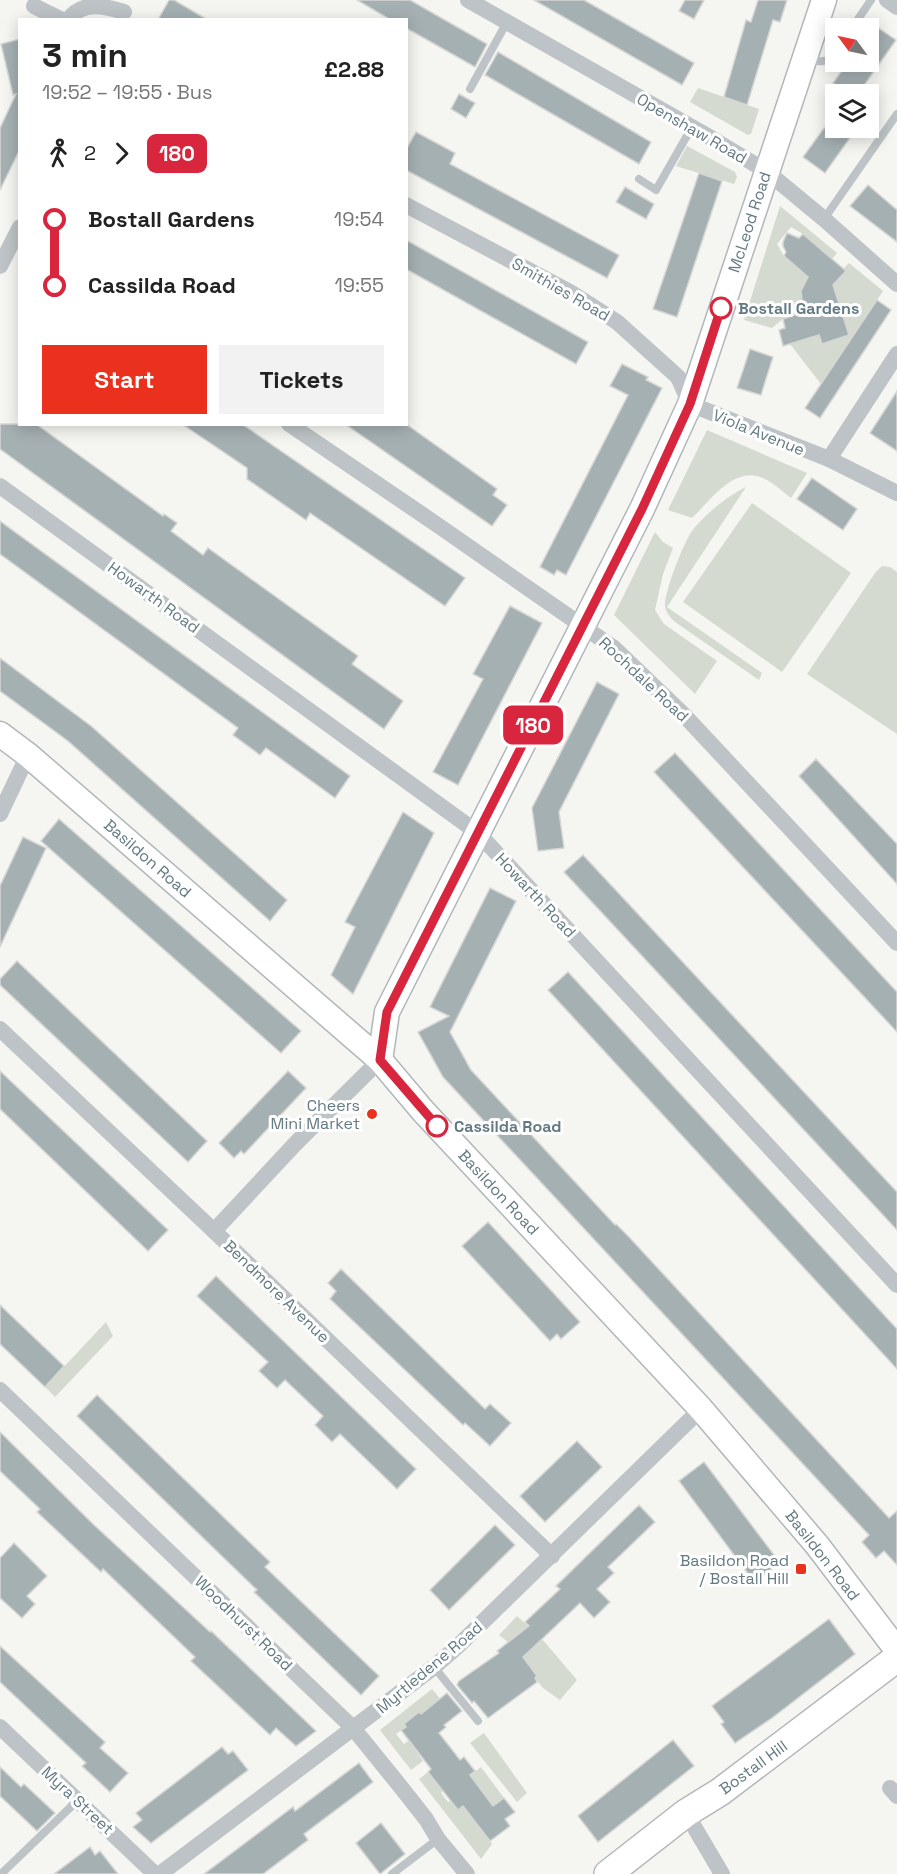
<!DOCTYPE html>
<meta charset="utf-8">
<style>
body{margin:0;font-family:"Space Grotesk",sans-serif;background:#f2f2f2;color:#222;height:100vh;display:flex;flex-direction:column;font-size:22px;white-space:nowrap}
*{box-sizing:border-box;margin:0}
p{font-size:20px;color:#767676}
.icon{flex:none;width:33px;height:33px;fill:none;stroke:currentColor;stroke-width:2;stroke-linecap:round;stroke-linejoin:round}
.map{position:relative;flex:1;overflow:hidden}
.panel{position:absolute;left:18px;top:18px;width:390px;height:408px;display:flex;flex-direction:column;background:#fff;border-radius:0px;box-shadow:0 3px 15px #0003}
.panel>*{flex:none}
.badge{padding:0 12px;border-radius:9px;font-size:21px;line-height:39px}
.needle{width:39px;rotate:303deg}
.buttons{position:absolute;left:825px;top:18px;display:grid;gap:12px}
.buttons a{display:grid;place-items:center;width:54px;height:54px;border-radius:0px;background:#fff;box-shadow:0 3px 15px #0003;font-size:30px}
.map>.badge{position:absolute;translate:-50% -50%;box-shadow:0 0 0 3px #fff}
.legs{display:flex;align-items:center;gap:9px;height:66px;padding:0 24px;font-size:20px}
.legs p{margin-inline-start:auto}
.headline{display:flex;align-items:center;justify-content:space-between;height:102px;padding:0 24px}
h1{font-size:33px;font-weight:600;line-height:45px}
.primary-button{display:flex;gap:12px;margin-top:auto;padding:12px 24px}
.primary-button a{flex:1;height:69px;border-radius:0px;background:#e9311d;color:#fff;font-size:24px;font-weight:600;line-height:69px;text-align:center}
.primary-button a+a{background:#f2f2f2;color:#222}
ul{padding:0 24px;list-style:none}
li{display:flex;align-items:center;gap:21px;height:66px;font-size:22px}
li i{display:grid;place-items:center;width:9px;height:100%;margin:0 8px;background:currentColor}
li i::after{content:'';width:15px;height:15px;margin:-8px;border:4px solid;border-radius:50%;background:#fff}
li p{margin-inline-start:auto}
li:first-child i{background:linear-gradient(#0000 50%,currentColor 0)}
li:last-child i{background:linear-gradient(currentColor 50%,#0000 0)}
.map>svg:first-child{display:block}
.green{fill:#d5dad0}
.building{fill:#a5b0b3;stroke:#d6d6d4;stroke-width:1.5}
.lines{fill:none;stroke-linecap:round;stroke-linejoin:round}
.secondary-casing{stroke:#b0b7ba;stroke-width:27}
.primary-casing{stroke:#b1b7ba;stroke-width:30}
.lane{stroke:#bdc3c6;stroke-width:8}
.street{stroke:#bdc3c6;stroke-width:16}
.secondary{stroke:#fff;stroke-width:24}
.primary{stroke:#fff;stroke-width:27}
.line-1-casing{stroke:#fff;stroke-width:14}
.line-1{stroke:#d7263d;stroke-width:9}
.stop-1-dot{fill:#fff;stroke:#d7263d;stroke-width:3}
.poi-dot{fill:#e9311d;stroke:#fff;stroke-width:2}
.labels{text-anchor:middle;stroke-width:6;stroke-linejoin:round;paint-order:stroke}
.street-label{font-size:16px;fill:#637a83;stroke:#fff}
.stop-label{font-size:16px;font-weight:bold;fill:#637a83;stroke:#fff;text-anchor:start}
.poi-label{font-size:16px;fill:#637a83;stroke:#fff;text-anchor:end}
</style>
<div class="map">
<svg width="897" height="1874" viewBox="0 0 897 1874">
<rect width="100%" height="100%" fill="#f5f5f1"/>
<!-- green -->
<g class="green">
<polygon points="698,88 759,109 751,134 748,135 690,102"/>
<polygon points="687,146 735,172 737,177 734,184 676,166"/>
<polygon points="780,206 837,253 832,259 803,234 791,227 777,244 784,256 808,276 806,282 811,309 783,319 772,328 744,320"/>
<polygon points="849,263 883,291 821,384 790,344 827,292 845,271 843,269"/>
<path d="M707,430L807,473L791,498C782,491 771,481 760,477C733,467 709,502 692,518L668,510Z"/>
<path d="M746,487L667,607L762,673L759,680L675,622C670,617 666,613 665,606C664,592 685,538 695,527C707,513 729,495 746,487Z"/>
<polygon points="752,503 851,573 782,672 683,602"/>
<polygon points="655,532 663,542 673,548 663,574 655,610 664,624 717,661 695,694 614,615"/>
<polygon points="882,566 890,567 897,572 897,734 807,674 875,573"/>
<polygon points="106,1322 113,1336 55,1397 45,1387"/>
<polygon points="517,1616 542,1639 577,1680 560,1700 543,1688 535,1678 537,1676 525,1661 523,1662 508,1642 499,1635"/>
<polygon points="432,1689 446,1706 436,1702 426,1710 428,1712 422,1717 419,1712 404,1724 406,1727 396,1734 404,1744 409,1740 423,1761 411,1770 380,1730"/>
<polygon points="484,1733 527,1793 517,1802 470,1743"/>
<polygon points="481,1767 504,1798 490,1809 462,1782"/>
<polygon points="428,1772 443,1791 441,1793 448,1802 450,1801 458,1810 463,1806 492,1844 481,1859 419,1779"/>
</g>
<!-- building -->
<g class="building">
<polygon points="169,0 174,0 208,20 158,20"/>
<polygon points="357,0 410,0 487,44 475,67 406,28 406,20 391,20"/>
<polygon points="534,0 584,0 694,63 682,85"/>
<polygon points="685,0 704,0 694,19 679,11"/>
<polygon points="758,0 787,0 780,22 773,20 747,105 724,97 746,20 751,22"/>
<polygon points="868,21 896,40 858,94 849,94 833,83 848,62 868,62"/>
<polygon points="20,39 20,149 0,190 0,128 16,94 13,95 1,44"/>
<polygon points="498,52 651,142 639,164 485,75"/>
<polygon points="459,94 475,103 466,118 451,109"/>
<polygon points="824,128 857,128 825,173 803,157"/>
<polygon points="416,132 455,153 450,164 619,255 607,278 406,170 406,150"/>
<polygon points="699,173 722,181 677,317 653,309"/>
<polygon points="868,185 897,210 897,242 850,206"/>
<polygon points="625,187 654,204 646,219 616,202"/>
<polygon points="787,233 799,238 803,234 846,271 833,285 849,335 822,344 819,335 783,346 779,330 785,328 783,319 803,312 801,291 808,277 784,256 786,252 783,246 783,242"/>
<polygon points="406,240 588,342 576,364 406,269"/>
<polygon points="877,300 891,310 820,418 805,408"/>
<polygon points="750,349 773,357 761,395 737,388"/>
<polygon points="622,364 648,377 646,380 662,388 566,575 557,570 554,575 540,567 628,395 610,386"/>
<polygon points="897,391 897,451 870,433"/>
<polygon points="0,424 36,424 163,516 164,514 177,523 171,531 203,555 208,548 358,656 352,664 403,701 384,729 0,449"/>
<polygon points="182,424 242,424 465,578 445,606 310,513 306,520 293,511 247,479 247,468"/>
<polygon points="345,424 406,424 497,489 493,495 507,505 492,526"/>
<polygon points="812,478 857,509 843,530 797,499"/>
<polygon points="0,521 350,776 335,798 266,748 260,755 233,735 238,728 0,554"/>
<polygon points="510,606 542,623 458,785 433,772 483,679 473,674"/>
<polygon points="0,658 91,726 287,900 270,921 68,741 0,691"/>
<polygon points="597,682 619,694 559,812 564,848 538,851 532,808"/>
<polygon points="675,753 897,992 897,1032 654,772"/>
<polygon points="816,759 897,844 897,884 799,776"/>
<polygon points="403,812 434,833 353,994 331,975 355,927 345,922"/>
<polygon points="59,819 301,1031 281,1053 41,841"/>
<polygon points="23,837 46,848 0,947 0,886"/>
<polygon points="583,855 897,1192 897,1230 564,872"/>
<polygon points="490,888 516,901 450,1032 471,1070 615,1225 616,1224 628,1236 889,1518 897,1511 897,1565 884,1551 876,1558 862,1542 869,1535 443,1077 418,1032 449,1016 430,1007"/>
<polygon points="17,961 207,1141 188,1162 0,985 0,979"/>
<polygon points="568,972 897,1329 897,1369 548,990"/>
<polygon points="0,1071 168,1230 148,1251 0,1109"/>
<polygon points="288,1071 306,1088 244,1154 241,1151 234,1158 219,1143"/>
<polygon points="488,1222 580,1322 561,1339 557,1334 550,1341 462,1246"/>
<polygon points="341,1269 485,1409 490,1404 511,1423 490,1446 465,1423 463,1425 330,1299 336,1291 328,1283"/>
<polygon points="216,1276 416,1469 397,1489 340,1434 332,1442 315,1425 323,1416 285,1380 277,1388 259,1371 268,1362 197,1296"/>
<polygon points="0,1305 64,1366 45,1387 0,1344"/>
<polygon points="97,1395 270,1562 265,1567 379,1676 361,1695 254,1592 257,1590 77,1416"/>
<polygon points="0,1432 94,1525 210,1632 211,1631 316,1731 296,1746 276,1728 270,1735 191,1661 195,1657 103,1569 101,1572 37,1512 40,1509 0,1471"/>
<polygon points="577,1441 602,1467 545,1522 520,1496"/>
<polygon points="704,1462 780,1563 761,1577 758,1574 752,1579 679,1481"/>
<polygon points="639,1505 655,1522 608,1567 614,1573 597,1589 610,1602 594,1618 580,1603 523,1657 537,1676 535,1678 537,1682 488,1718 474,1701 472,1703 457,1685 459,1681 499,1653 497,1651 529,1626 525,1622 560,1589 556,1586"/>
<polygon points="495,1525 515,1545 449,1610 430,1590"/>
<polygon points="14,1543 47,1576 27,1596 35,1604 22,1618 0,1598 0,1558"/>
<polygon points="829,1619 855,1654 772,1718 735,1743 721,1724 724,1722 712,1706"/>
<polygon points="0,1646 105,1742 100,1748 128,1773 110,1792 82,1766 86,1763 0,1682"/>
<polygon points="447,1693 462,1711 444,1725 446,1727 439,1733 460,1760 464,1757 475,1771 470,1775 493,1806 504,1798 515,1812 505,1819 510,1826 490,1841 463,1806 458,1810 428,1772 431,1769 401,1730 406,1727 404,1724 419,1712 421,1714"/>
<polygon points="673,1740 694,1766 598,1842 578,1816"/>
<polygon points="222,1747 228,1754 233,1751 248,1770 151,1843 133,1827 142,1820 136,1813"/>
<polygon points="359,1763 373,1782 304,1834 308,1840 263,1874 204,1874 293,1807 295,1811"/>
<polygon points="0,1767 21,1787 24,1784 55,1813 37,1831 0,1796"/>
<polygon points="381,1823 405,1854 380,1874 356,1843"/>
<polygon points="90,1847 95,1855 100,1851 118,1874 54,1874"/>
</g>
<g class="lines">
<defs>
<g id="secondary">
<polyline points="0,734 28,755 380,1060 423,1111 701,1409 817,1545 897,1650"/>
<polyline points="380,1060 387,1012 642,509 690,404 824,0"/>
</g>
<polyline id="primary" points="608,1874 686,1813 720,1792 897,1658"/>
</defs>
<!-- secondary casing -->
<use href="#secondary" class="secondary-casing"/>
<!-- primary casing -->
<use href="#primary" class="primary-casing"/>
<!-- lane -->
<g class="lane">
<polyline points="852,28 871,0"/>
<path d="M805,59C816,62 828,64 836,53"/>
<polyline points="470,89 507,22"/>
<polyline points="639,179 656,190 692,127"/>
<polyline points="824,219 897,114"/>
<polyline points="434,1667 478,1721"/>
<polyline points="1,1874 78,1800"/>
<polyline points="392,1874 438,1839"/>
</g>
<!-- street -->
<g class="street">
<polyline points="468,0 711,138 766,171 824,219 897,284"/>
<polyline points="887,0 897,7"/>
<polyline points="34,6 62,20"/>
<path d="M68,20C83,0 104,6 124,12"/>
<polyline points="406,205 570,292 617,322 678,377 690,404 829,459 897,493"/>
<polyline points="0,266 20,227"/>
<polyline points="289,424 436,524 614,648 683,714 897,943"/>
<polyline points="829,459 897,354"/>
<polyline points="0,486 478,833 897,1285"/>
<polyline points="0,814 28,755"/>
<polyline points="0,1029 214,1231 552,1556"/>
<polyline points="214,1231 296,1143 380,1060"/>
<polyline points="0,1390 353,1728 400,1786 426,1819 438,1839 467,1874"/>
<polyline points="0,1727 155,1874"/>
<polyline points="890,1788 897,1796"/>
<polyline points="686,1813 722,1874"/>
<polyline points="160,1874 434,1667 458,1646 701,1409"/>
</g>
<!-- secondary -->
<use href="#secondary" class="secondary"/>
<!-- primary -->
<use href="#primary" class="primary"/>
</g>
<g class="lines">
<defs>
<polyline id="line-1" points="437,1126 380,1060 387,1012 642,509 690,404 721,308"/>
</defs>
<!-- line-1 casing -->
<use href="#line-1" class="line-1-casing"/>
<!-- line-1 -->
<use href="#line-1" class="line-1"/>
</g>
<!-- markers -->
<g class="stop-1-dot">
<circle cx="721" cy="308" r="10"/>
<circle cx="437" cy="1126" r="10"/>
</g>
<g class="poi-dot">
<circle cx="372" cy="1114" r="6"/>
<rect x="795" y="1563" width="12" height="12" rx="3"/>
</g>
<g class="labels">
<!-- street labels -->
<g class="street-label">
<text transform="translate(692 128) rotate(30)" y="6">Openshaw Road</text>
<text transform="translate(749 222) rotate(-72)" y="6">McLeod Road</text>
<text transform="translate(561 289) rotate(30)" y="6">Smithies Road</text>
<text transform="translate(759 432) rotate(22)" y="6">Viola Avenue</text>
<text transform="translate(154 597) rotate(36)" y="6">Howarth Road</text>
<text transform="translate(644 679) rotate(43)" y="6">Rochdale Road</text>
<text transform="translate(148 858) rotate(41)" y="6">Basildon Road</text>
<text transform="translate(536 895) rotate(47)" y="6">Howarth Road</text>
<text transform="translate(499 1192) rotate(47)" y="6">Basildon Road</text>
<text transform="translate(277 1291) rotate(44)" y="6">Bendmore Avenue</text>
<text transform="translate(823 1555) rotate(52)" y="6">Basildon Road</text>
<text transform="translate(244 1623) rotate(44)" y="6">Woodhurst Road</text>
<text transform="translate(429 1667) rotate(-40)" y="6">Myrtledene Road</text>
<text transform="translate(753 1767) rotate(-36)" y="6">Bostall Hill</text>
<text transform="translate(78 1800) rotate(43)" y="6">Myra Street</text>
</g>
<!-- stop labels -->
<g class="stop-label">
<text x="738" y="314">Bostall Gardens</text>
<text x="454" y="1132">Cassilda Road</text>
</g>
<!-- poi labels -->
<g class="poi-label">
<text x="360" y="1111">Cheers<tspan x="360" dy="18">Mini Market</tspan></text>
<text x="789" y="1566">Basildon Road<tspan x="789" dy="18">/ Bostall Hill</tspan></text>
</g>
</g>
</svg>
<div class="buttons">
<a><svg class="needle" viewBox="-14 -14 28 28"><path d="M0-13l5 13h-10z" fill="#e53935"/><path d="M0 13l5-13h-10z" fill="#767676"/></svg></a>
<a><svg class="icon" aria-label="layers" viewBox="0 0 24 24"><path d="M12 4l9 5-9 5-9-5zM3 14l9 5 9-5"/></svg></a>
</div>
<b class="badge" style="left:533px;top:725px;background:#d7263d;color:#fff">180</b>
<section class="panel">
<div class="headline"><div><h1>3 min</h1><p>19:52 – 19:55 · Bus</p></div><b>£2.88</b></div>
<div class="legs"><svg class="icon" aria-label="walk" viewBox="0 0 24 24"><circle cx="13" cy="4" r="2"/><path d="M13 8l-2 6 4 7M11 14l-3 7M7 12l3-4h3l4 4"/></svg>2<svg class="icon" aria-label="forward" viewBox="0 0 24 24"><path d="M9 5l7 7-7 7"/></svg><b class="badge" style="background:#d7263d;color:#fff">180</b></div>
<ul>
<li><i style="color:#d7263d"></i><b>Bostall Gardens</b><p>19:54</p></li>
<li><i style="color:#d7263d"></i><b>Cassilda Road</b><p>19:55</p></li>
</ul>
<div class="primary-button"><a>Start</a><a>Tickets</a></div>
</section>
</div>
